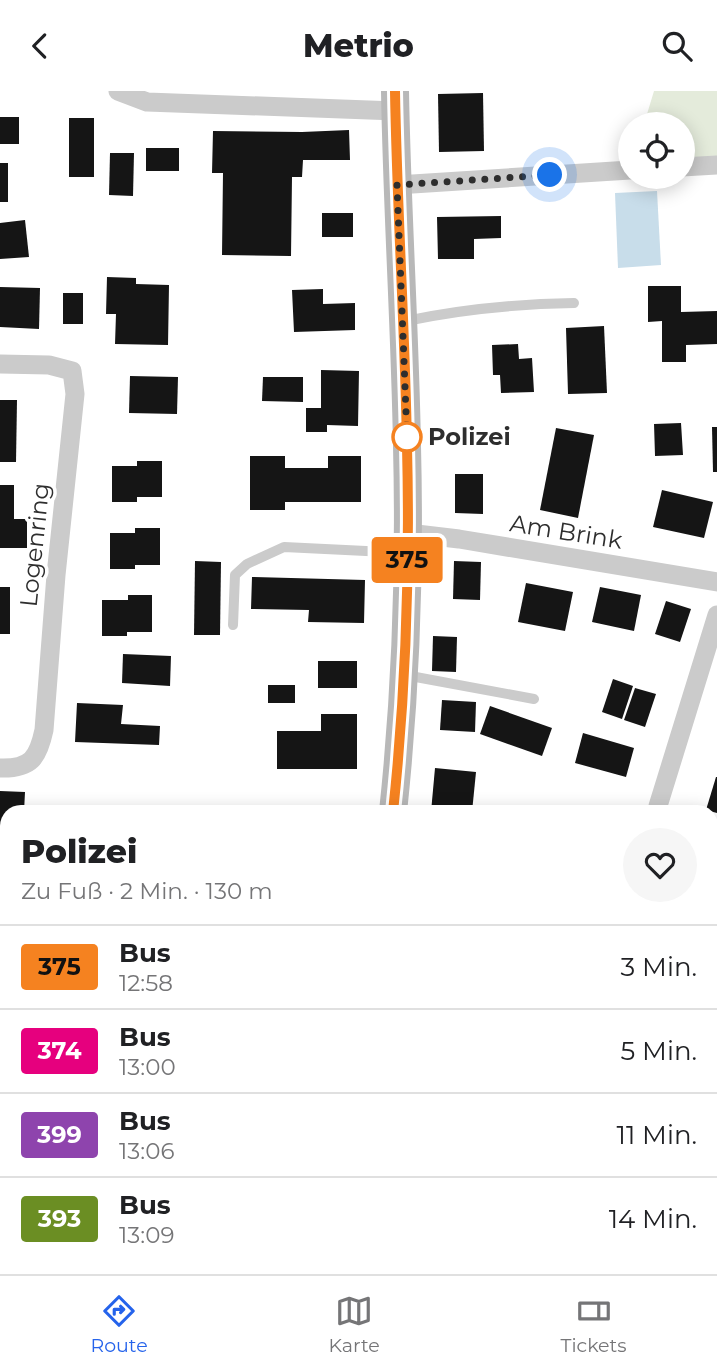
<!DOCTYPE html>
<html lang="de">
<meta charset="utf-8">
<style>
body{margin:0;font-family:Montserrat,sans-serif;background:#f6f6f6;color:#202124;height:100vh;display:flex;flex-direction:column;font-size:26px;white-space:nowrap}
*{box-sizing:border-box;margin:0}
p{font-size:23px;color:#757577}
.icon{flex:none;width:38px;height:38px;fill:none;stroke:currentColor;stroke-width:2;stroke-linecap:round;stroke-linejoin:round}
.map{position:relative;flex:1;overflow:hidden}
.side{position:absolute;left:0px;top:714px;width:718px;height:469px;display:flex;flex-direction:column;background:#fff;border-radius:21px 21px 0 0;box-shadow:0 4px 18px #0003}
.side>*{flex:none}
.badge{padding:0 14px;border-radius:5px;font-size:24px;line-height:46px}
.controls{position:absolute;left:618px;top:21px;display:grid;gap:14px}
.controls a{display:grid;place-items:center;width:77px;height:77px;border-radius:50%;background:#fff;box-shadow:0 4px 18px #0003;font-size:35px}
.you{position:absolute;width:35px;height:35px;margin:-18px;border:5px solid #fff;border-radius:50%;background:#1a73e8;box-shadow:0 0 0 10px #1a73e833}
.map>.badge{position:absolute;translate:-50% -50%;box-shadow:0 0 0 4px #fff}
.round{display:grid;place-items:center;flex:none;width:74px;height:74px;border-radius:37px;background:#f6f6f6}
.headline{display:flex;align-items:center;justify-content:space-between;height:119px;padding:0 21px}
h1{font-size:33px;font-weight:800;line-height:52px}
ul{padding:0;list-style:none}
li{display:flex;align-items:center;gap:21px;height:84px;padding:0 21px;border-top:2px solid #e0e0e0}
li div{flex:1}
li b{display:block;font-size:26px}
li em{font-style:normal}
li .badge{min-width:77px;font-weight:700;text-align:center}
header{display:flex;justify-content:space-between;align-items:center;height:91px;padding:0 21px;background:#fff;font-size:32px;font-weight:800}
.tabs{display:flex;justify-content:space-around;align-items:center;height:98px;border-top:2px solid #e0e0e0;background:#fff;font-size:19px;color:#757577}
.tabs a{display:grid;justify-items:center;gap:4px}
.tabs .on{color:#2563eb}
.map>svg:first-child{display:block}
.green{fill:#e4ebdb}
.water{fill:#c8ddea}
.building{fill:#151515}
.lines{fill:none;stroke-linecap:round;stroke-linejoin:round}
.service{stroke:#cbcbcb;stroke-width:10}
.minor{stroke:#cbcbcb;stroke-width:19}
.secondary{stroke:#b8b8b8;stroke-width:28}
.line-casing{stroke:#fff;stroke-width:16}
.line{stroke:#f58220;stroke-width:10}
.walk{stroke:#2e2e2e;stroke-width:7;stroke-dasharray:0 12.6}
.stop-dot{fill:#fff;stroke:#f58220;stroke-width:3.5}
.labels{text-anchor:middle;stroke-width:7;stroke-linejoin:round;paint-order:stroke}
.stop-label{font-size:24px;font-weight:bold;fill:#2e2e2e;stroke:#fff;text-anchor:start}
.street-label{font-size:24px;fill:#2e2e2e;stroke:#fff}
</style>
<header><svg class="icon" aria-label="back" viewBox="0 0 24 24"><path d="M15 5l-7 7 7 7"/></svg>Metrio<svg class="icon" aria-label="search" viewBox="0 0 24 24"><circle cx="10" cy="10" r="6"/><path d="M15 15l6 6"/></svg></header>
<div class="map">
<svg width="717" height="1183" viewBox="0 0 717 1183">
<rect width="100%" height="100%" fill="#fff"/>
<!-- green -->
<polygon class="green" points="654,0 717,0 717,67 683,69 682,33 644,33"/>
<!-- water -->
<polygon class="water" points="657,100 661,174 618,177 615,102"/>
<!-- building -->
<g class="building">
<polygon points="483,2 484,60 439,61 438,3"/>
<rect x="0" y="26" width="19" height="27"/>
<rect x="69" y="27" width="25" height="59"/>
<polygon points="349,39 350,69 303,69 302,86 292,86 291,165 222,164 223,82 212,82 213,40 302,41"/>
<rect x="146" y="57" width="33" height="23"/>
<polygon points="110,62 134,62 133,105 109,104"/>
<rect x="0" y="72" width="8" height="39"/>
<rect x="322" y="122" width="31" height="24"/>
<polygon points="501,125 501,147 474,148 474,168 438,168 437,126"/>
<polygon points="25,129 29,166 0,168 0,132"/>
<polygon points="107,186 136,187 136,193 169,194 168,254 115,253 116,223 106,223"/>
<polygon points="648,195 681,195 681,221 717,220 717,253 686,254 686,271 662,271 662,230 648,231"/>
<polygon points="0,196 40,197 39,238 0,236"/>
<polygon points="323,198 323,213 355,212 355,239 294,241 292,199"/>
<rect x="63" y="202" width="20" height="31"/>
<polygon points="604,235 607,302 568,303 566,237"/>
<polygon points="518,253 519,268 532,267 534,301 501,302 500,284 493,284 492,254"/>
<polygon points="321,279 359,280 358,335 327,334 327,341 306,341 306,317 321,317"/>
<polygon points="130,285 178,286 177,323 129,322"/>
<polygon points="263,286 303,286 303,311 262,310"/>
<polygon points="0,309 17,309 16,371 0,371"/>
<polygon points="681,332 683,364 655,365 654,333"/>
<polygon points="712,336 717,336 717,381 713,381"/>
<polygon points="556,337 594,344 578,427 540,419"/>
<polygon points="250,365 285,365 285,377 328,377 328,365 361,365 361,411 285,411 285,419 250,419"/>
<polygon points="137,370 162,370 162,406 137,406 137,411 112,411 112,375 137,375"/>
<polygon points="455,383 483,383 483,423 455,422"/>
<polygon points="0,394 14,394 14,428 27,428 27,457 0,457"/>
<polygon points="662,399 713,411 704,447 653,436"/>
<polygon points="135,437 160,437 160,474 135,474 135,478 110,478 110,442 135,442"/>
<polygon points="195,470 221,471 220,544 194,544"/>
<polygon points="454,470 481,471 480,509 453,508"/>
<polygon points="252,486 365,489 364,532 308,531 309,519 251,518"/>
<polygon points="526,492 573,501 565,540 518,531"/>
<rect x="0" y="496" width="10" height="47"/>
<polygon points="600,496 641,504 634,540 592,531"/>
<polygon points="128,504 152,504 152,541 127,541 127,545 102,545 102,509 128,509"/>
<polygon points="666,510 691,518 680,551 655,543"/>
<polygon points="433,545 457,546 456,581 432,580"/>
<polygon points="123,563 171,565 170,595 122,592"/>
<rect x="318" y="570" width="39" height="27"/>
<polygon points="613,588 633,595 622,628 602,621"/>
<rect x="268" y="594" width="27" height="18"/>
<polygon points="635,597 656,603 645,636 624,629"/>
<polygon points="442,609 476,611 475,641 440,639"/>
<polygon points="77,612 123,614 121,633 160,635 159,654 75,651"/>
<polygon points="490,615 552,637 542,665 480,643"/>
<polygon points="321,623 357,623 357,678 277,678 277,640 321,640"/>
<polygon points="583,642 634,657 626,686 575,672"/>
<polygon points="435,677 476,681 472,721 431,721"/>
<polygon points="716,686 717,686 717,722 706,719"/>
<polygon points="0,700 25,701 24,721 7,721 7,736 0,735"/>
<rect x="51" y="715" width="77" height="6"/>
<polygon points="710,1100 717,1102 717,1183 667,1181 669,1176 710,1176"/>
</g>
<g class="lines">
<!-- service -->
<g class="service">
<path d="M406,230C463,218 516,213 574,212"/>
<polyline points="233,534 235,484 247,473 284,456 407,462"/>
<polyline points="405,584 534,608"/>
</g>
<!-- minor -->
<g class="minor">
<polyline points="118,0 147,11 396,20"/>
<polyline points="682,76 717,74"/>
<polyline points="397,94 630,79"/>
<path d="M0,273L49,274L72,280L75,303L56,484L44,639C38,667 31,678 0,677"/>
<polyline points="408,442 459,448 717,491"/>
<polyline points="658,715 717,524"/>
<polyline points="363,1176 373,1183"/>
<polyline points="403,1176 411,1183"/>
</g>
<!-- secondary -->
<g class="secondary">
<path d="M393,721C406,599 410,478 407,355C405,237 397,119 395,0"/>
<polyline points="289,1183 290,1176"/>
<polyline points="312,1183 319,1176"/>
</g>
</g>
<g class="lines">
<defs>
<path id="line" d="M393,721C406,599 410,478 407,355C405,237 397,119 395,0"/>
</defs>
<!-- line casing -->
<use href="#line" class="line-casing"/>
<!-- line -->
<use href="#line" class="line"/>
<!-- walk -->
<polyline class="walk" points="407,346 397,94 550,84"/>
</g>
<!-- markers -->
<circle class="stop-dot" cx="407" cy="346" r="14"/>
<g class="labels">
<!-- stop labels -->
<g class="stop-label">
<text x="428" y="354">Polizei</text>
</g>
<!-- street labels -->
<g class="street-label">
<text transform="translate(566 441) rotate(9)" y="8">Am Brink</text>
<text transform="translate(35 454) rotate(-84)" y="8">Logenring</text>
</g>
</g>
</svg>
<div class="controls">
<a><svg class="icon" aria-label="locate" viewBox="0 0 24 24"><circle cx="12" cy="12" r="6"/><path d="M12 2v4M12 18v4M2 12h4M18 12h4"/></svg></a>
</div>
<div class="you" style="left:550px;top:84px"></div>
<b class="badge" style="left:407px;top:469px;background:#f58220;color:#111">375</b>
<section class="side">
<div class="headline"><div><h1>Polizei</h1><p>Zu Fuß · 2 Min. · 130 m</p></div><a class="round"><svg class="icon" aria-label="heart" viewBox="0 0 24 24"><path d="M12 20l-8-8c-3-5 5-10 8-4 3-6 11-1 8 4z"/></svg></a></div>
<ul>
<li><span class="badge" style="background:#f58220;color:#111">375</span><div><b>Bus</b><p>12:58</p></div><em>3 Min.</em></li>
<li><span class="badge" style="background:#e6007e;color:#fff">374</span><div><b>Bus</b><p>13:00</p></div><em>5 Min.</em></li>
<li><span class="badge" style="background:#8e44ad;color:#fff">399</span><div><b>Bus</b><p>13:06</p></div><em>11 Min.</em></li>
<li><span class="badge" style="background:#6b8e23;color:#fff">393</span><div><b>Bus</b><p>13:09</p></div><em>14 Min.</em></li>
</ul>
</section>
</div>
<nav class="tabs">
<a class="on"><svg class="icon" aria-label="directions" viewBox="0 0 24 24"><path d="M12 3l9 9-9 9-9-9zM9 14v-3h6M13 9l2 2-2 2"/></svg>Route</a>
<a><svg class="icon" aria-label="map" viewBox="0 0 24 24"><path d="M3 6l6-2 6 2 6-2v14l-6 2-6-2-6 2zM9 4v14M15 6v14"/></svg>Karte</a>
<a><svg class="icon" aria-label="tickets" viewBox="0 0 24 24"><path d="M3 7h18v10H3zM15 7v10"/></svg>Tickets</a>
</nav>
